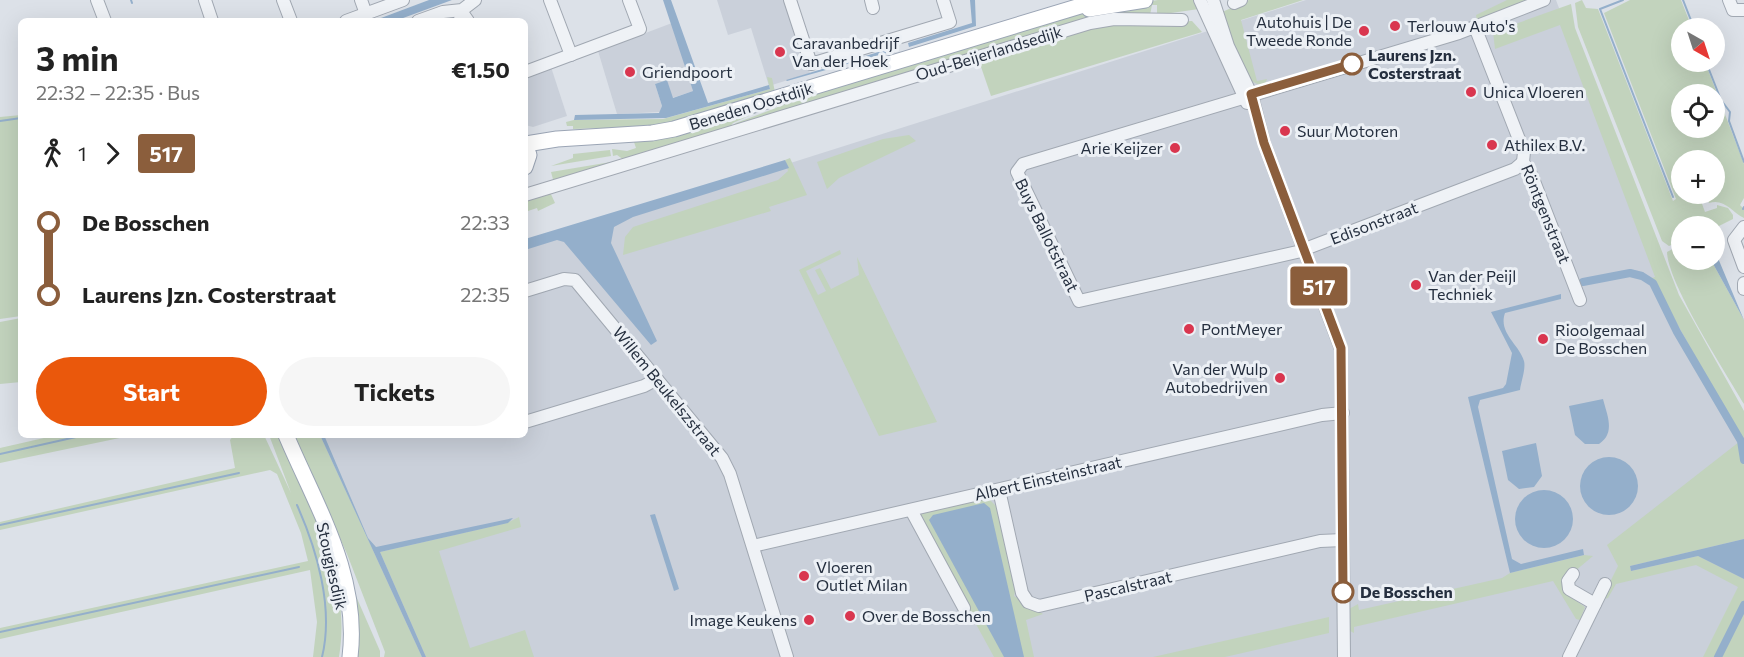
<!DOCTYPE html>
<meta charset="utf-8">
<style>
body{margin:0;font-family:Commissioner,sans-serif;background:#f6f6f6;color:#222;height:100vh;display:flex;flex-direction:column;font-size:22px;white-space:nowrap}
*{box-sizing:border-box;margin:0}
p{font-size:20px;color:#767676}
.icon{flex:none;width:33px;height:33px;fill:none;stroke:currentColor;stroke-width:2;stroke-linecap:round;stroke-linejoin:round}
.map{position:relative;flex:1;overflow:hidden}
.drawer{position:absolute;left:18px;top:18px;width:510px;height:420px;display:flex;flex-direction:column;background:#fff;border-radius:9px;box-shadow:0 6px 24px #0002}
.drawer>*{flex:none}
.badge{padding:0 12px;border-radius:4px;font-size:21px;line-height:39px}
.needle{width:39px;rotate:141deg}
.fabs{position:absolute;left:1671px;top:18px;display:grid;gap:12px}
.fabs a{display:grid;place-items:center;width:54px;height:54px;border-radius:50%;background:#fff;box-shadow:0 6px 24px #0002;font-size:30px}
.map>.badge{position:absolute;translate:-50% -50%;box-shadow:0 0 0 3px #fff}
.legs{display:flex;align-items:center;gap:9px;height:66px;padding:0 18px;font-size:20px}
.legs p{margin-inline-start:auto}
.overview{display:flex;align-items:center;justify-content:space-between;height:102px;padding:0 18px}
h1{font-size:33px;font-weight:700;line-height:45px}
.cta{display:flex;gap:12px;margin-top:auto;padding:12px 18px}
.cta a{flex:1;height:69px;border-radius:36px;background:#ea580c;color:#fff;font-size:24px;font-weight:700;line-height:69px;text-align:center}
.cta a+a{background:#f6f6f6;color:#222}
ul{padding:0 18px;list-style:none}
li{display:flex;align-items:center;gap:21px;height:72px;font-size:22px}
li i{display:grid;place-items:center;width:9px;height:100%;margin:0 8px;background:currentColor}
li i::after{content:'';width:15px;height:15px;margin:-8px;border:4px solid;border-radius:50%;background:#fff}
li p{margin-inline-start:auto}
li:first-child i{background:linear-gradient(#0000 50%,currentColor 0)}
li:last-child i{background:linear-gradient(currentColor 50%,#0000 0)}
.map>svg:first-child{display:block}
.built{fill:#cad0da}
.green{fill:#c2d3bd;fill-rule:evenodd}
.water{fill:#94afcb}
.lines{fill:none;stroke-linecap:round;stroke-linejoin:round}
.stream{stroke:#94afcb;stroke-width:2}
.canal{stroke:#94afcb;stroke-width:8}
.minor-casing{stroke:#a1a8b2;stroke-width:14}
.major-casing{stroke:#9ba5b5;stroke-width:17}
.minor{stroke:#eff2f6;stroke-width:12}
.major{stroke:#fff;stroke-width:15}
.line-1-casing{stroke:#fff;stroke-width:14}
.line-1{stroke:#8b5e3c;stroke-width:9}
.poi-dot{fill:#d9364f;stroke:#ecf0f5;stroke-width:2}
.stop-1-dot{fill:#fff;stroke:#8b5e3c;stroke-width:3}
.labels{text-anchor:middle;stroke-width:6;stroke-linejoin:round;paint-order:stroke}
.poi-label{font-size:16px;fill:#252f3f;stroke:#ecf0f5;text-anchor:start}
.street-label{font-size:16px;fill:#252f3f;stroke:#ecf0f5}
.stop-label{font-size:16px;font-weight:bold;fill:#252f3f;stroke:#ecf0f5;text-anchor:start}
</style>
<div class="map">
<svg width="1744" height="657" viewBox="0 0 1744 657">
<rect width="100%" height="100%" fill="#dce1e8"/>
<!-- built -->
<g class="built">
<polygon points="717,0 784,0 810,73 769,86 751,28 728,35"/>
<polygon points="1306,0 1556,0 1660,278 1744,445 1744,594 1712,657 409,657 311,435 525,435 525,247"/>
<polygon points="672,23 693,91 672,98 667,80 655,84 662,106 660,112 617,114 598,51"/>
<polygon points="551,67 567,116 533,127 525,125 525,77"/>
</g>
<!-- green -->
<g class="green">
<polygon points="1158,0 1194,0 1199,9 1157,15 1157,5 1152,5 1150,15 1120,15 730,128 736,123 776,108 779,106 778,102 1069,15"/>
<path d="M1249,0H1303L1241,20L1257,81L1267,79L1265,84C1255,86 1250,80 1244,72L1220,13Z"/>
<polygon points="1507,0 1531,0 1477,21 1476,15"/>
<path d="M1582,0L1586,8L1598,9L1673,201L1676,199L1604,13L1630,0H1681L1692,28H1682V62H1705L1744,164V198L1740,205L1744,209V218C1732,212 1724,198 1709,203L1707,198L1701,201L1705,212L1717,208V205L1728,208L1733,215V219L1715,228L1682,226L1681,241L1669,246L1662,241L1578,27L1575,3ZM1682,94H1714V128H1682ZM1682,160H1714V194H1682Z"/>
<polygon points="1571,4 1575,28 1679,295 1744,411 1744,445 1652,278 1655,277 1560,25 1495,49 1493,32"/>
<polygon points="1192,21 1202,32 991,96 979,61 1098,25"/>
<polygon points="767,77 772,78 775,92 683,122 606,130 605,128 573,129 573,126 567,126 566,122 574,120 663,119 770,89"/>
<polygon points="776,104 733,123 727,130 624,160 617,155 613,156 612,149 627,151 636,148 634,142 641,140"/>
<polygon points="21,115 21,316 0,319 0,117"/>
<polygon points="909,135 916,141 839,178 827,189 817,162 883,139"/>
<polygon points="610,150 611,156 551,166 573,158 573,154"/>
<polygon points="790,158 807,195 769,207 771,211 623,255 625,237 633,227 778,180 788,171 785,160"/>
<polygon points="611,162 615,162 554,183 551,172"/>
<polygon points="550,192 555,203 538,211 537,208 525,212 525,200"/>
<path d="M1680,245L1682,260L1687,262L1711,260L1744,320V404C1726,373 1668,284 1667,252Z"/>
<polygon points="840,250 841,254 806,271 818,295 826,291 815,270 820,268 831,289 859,275 857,257 937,422 879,436 799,270"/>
<polygon points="21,318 21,382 0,384 0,322"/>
<polygon points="57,435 134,435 0,463 0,448"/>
<path d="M234,435H264L291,493L269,435H281C311,503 352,580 339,657H313L317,622L310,570L0,639V628L308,561L301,533L277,474L270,470L0,530V522L235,468L230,440Z"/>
<polygon points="294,435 320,435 422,657 384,657 385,652 347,554"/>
<polygon points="1739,442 1744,466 1744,539 1630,566 1631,571 1698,556 1744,579 1744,657 1703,657 1738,587 1696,565 1616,584 1608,598 1601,600 1618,566 1607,545"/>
<polygon points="988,498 998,508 1016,588 1014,596 1043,614 1026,620 1034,657 994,657 920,522 919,519 924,518 919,517 920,514"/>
<polygon points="519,517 521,527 439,551 470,648 525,630 534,657 426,657 380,552 507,523"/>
<polygon points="1584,555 1593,556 1568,577 1565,593 1585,607 1580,620 1576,619 1553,581 1354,627 1354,633 1350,631 1349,609 1358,604 1359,610 1502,578 1510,573"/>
<polygon points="352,587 380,651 380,657 354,657"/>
<polygon points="1329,617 1329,633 1225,657 1153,657"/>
</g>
<!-- water -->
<g class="water">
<polygon points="429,0 452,0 395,21 373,21"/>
<polygon points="663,0 671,0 708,103 769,85 770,89 666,118 574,120 575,115 659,113 662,106 655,84 667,80 673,98 693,91"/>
<polygon points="970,0 975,0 976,26 909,47 908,43 972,23"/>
<polygon points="885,50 886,53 787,81 786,80"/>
<polygon points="785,160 789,168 633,217 614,227 611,243 657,341 651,345 564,242 557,240 525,250 525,239"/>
<polygon points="1715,251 1744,320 1711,260 1714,260"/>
<path d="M1561,294V299L1505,313C1498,333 1519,344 1524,361C1526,369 1521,382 1520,390L1480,400L1478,407L1512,559L1521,564L1583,549L1584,555L1510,573L1468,397L1503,388L1506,384L1512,353L1491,312Z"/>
<path d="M1603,399C1607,415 1616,433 1599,444H1585L1575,435L1569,406Z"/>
<polygon points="320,435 324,435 368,538 376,547 513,518 508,523 380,552 426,657 422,657"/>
<polygon points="1536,443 1542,476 1534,487 1519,489 1508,480 1502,451"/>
<circle cx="1609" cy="486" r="29"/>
<circle cx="1544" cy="519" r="29"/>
<polygon points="984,503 990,508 1024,657 1004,657 929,520 933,515"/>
<polygon points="655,514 679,589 674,591 650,515"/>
<polygon points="1744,539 1744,579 1698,556 1631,571 1630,566"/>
</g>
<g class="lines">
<!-- stream -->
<g class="stream">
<polyline points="131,0 132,3"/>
<polyline points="1623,0 1600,9 1673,197"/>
<polyline points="1683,0 1694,28"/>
<polyline points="1706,62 1721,100 1730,112 1729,121 1744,162"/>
<polyline points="0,121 21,118"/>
<polyline points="1743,209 1744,207"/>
<polyline points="0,454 85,435"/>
<path d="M297,505C317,550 334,608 322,657"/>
<polyline points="0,525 239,473"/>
<polyline points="0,632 299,567"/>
</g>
<!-- canal -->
<g class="canal">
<polyline points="1583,282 1630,273 1642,276 1653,283 1677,332 1741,441 1744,460"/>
<polyline points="1718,657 1744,605"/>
</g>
<defs>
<g id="minor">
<polyline points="97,0 105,21"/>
<polyline points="205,0 212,21"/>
<polyline points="283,0 291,21"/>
<polyline points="361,0 366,14"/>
<polyline points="550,0 571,55"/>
<polyline points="790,0 811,64 950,22 943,0"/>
<polyline points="871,0 873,8"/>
<polyline points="1200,0 1247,103"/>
<polyline points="1213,0 1228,46 1252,96 1264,143 1341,349 1344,657"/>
<polyline points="1729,0 1733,10 1744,10"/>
<polyline points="1234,3 1241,0"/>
<polyline points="346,21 403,0"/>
<polyline points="418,21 443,12 462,10 475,0"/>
<polyline points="460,21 461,11 468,21"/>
<polyline points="1475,27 1524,152 1523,162 1532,176 1580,300"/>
<polyline points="525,72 640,29 629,0"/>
<polyline points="1523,162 1515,169 1297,252 1079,301 1017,172 1023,164 1459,33 1544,0"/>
<polyline points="525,195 1090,23 1114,19 1182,20"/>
<polyline points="1744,227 1734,240 1744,267"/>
<polyline points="1744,283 1744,289"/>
<polyline points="525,291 564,279 575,280 722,458 730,474 787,657"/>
<polyline points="525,422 644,386 657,379"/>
<polyline points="999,490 1022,593 1028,602 1039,606 1320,541 1343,540"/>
<polyline points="911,510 964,608"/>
<polyline points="753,546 1322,415 1343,413"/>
<polyline points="1573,574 1568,581 1569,589 1595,604"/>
<polyline points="1569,657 1605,584"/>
</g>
<g id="major">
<polyline points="1089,9 1145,0"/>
<polyline points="525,144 529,155 525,167"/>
<polyline points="526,144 557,139 652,133 674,129 1100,0"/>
<path d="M286,435C316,506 360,576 350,657"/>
</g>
</defs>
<!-- minor casing -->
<use href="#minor" class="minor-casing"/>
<!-- major casing -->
<use href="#major" class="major-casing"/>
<!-- minor -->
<use href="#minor" class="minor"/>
<!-- major -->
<use href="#major" class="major"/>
</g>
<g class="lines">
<defs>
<polyline id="line-1" points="1343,592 1341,348 1264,143 1251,94 1352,64"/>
</defs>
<!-- line-1 casing -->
<use href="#line-1" class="line-1-casing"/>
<!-- line-1 -->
<use href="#line-1" class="line-1"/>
</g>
<!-- markers -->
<g class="poi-dot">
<circle cx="1395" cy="26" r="6"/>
<circle cx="1364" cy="31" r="6"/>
<circle cx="780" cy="52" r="6"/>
<circle cx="630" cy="72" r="6"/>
<circle cx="1471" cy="92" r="6"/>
<circle cx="1285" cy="131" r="6"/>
<circle cx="1492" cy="145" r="6"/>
<circle cx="1175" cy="148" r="6"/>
<circle cx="1416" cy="285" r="6"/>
<circle cx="1189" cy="329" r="6"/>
<circle cx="1543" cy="339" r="6"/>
<circle cx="1280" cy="378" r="6"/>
<circle cx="804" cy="576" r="6"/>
<circle cx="850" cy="616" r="6"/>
<circle cx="809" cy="620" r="6"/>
</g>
<g class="stop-1-dot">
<circle cx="1352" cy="64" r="10"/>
<circle cx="1343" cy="592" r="10"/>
</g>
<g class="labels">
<!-- poi labels -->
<g class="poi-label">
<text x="1352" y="28" text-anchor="end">Autohuis | De<tspan x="1352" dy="18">Tweede Ronde</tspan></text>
<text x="1407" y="32">Terlouw Auto's</text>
<text x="792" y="49">Caravanbedrijf<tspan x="792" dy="18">Van der Hoek</tspan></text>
<text x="642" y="78">Griendpoort</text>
<text x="1483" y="98">Unica Vloeren</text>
<text x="1297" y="137">Suur Motoren</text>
<text x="1504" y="151">Athilex B.V.</text>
<text x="1163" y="154" text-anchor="end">Arie Keijzer</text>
<text x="1428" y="282">Van der Peijl<tspan x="1428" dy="18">Techniek</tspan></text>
<text x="1201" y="335">PontMeyer</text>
<text x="1555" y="336">Rioolgemaal<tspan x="1555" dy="18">De Bosschen</tspan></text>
<text x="1268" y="375" text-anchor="end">Van der Wulp<tspan x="1268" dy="18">Autobedrijven</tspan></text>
<text x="816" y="573">Vloeren<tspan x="816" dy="18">Outlet Milan</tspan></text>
<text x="862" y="622">Over de Bosschen</text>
<text x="797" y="626" text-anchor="end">Image Keukens</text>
</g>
<!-- street labels -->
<g class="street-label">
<text transform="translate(989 53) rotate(-17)" y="6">Oud-Beijerlandsedijk</text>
<text transform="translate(751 106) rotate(-17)" y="6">Beneden Oostdijk</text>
<text transform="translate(1546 214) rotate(68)" y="6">Röntgenstraat</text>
<text transform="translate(1374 223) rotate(-21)" y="6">Edisonstraat</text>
<text transform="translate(1047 235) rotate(64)" y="6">Buys Ballotstraat</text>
<text transform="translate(667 391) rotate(51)" y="6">Willem Beukelszstraat</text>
<text transform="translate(1048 478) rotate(-13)" y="6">Albert Einsteinstraat</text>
<text transform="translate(332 566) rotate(77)" y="6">Stougjesdijk</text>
<text transform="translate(1128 586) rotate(-13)" y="6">Pascalstraat</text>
</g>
<!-- stop labels -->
<g class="stop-label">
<text x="1368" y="61">Laurens Jzn.<tspan x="1368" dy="18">Costerstraat</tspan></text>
<text x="1360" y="598">De Bosschen</text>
</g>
</g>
</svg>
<div class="fabs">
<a><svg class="needle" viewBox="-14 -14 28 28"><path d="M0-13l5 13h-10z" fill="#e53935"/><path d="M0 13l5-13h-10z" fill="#767676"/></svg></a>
<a><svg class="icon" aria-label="locate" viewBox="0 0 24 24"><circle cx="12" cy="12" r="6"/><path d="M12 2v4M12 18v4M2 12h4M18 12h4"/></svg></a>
<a>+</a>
<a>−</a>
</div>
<b class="badge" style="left:1319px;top:286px;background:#8b5e3c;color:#fff">517</b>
<section class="drawer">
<div class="overview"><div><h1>3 min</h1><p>22:32 – 22:35 · Bus</p></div><b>€1.50</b></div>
<div class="legs"><svg class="icon" aria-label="walk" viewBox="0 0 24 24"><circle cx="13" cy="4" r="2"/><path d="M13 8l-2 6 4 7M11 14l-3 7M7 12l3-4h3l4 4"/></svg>1<svg class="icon" aria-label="forward" viewBox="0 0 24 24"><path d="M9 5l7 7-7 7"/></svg><b class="badge" style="background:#8b5e3c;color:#fff">517</b></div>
<ul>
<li><i style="color:#8b5e3c"></i><b>De Bosschen</b><p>22:33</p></li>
<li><i style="color:#8b5e3c"></i><b>Laurens Jzn. Costerstraat</b><p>22:35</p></li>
</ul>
<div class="cta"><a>Start</a><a>Tickets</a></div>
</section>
</div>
